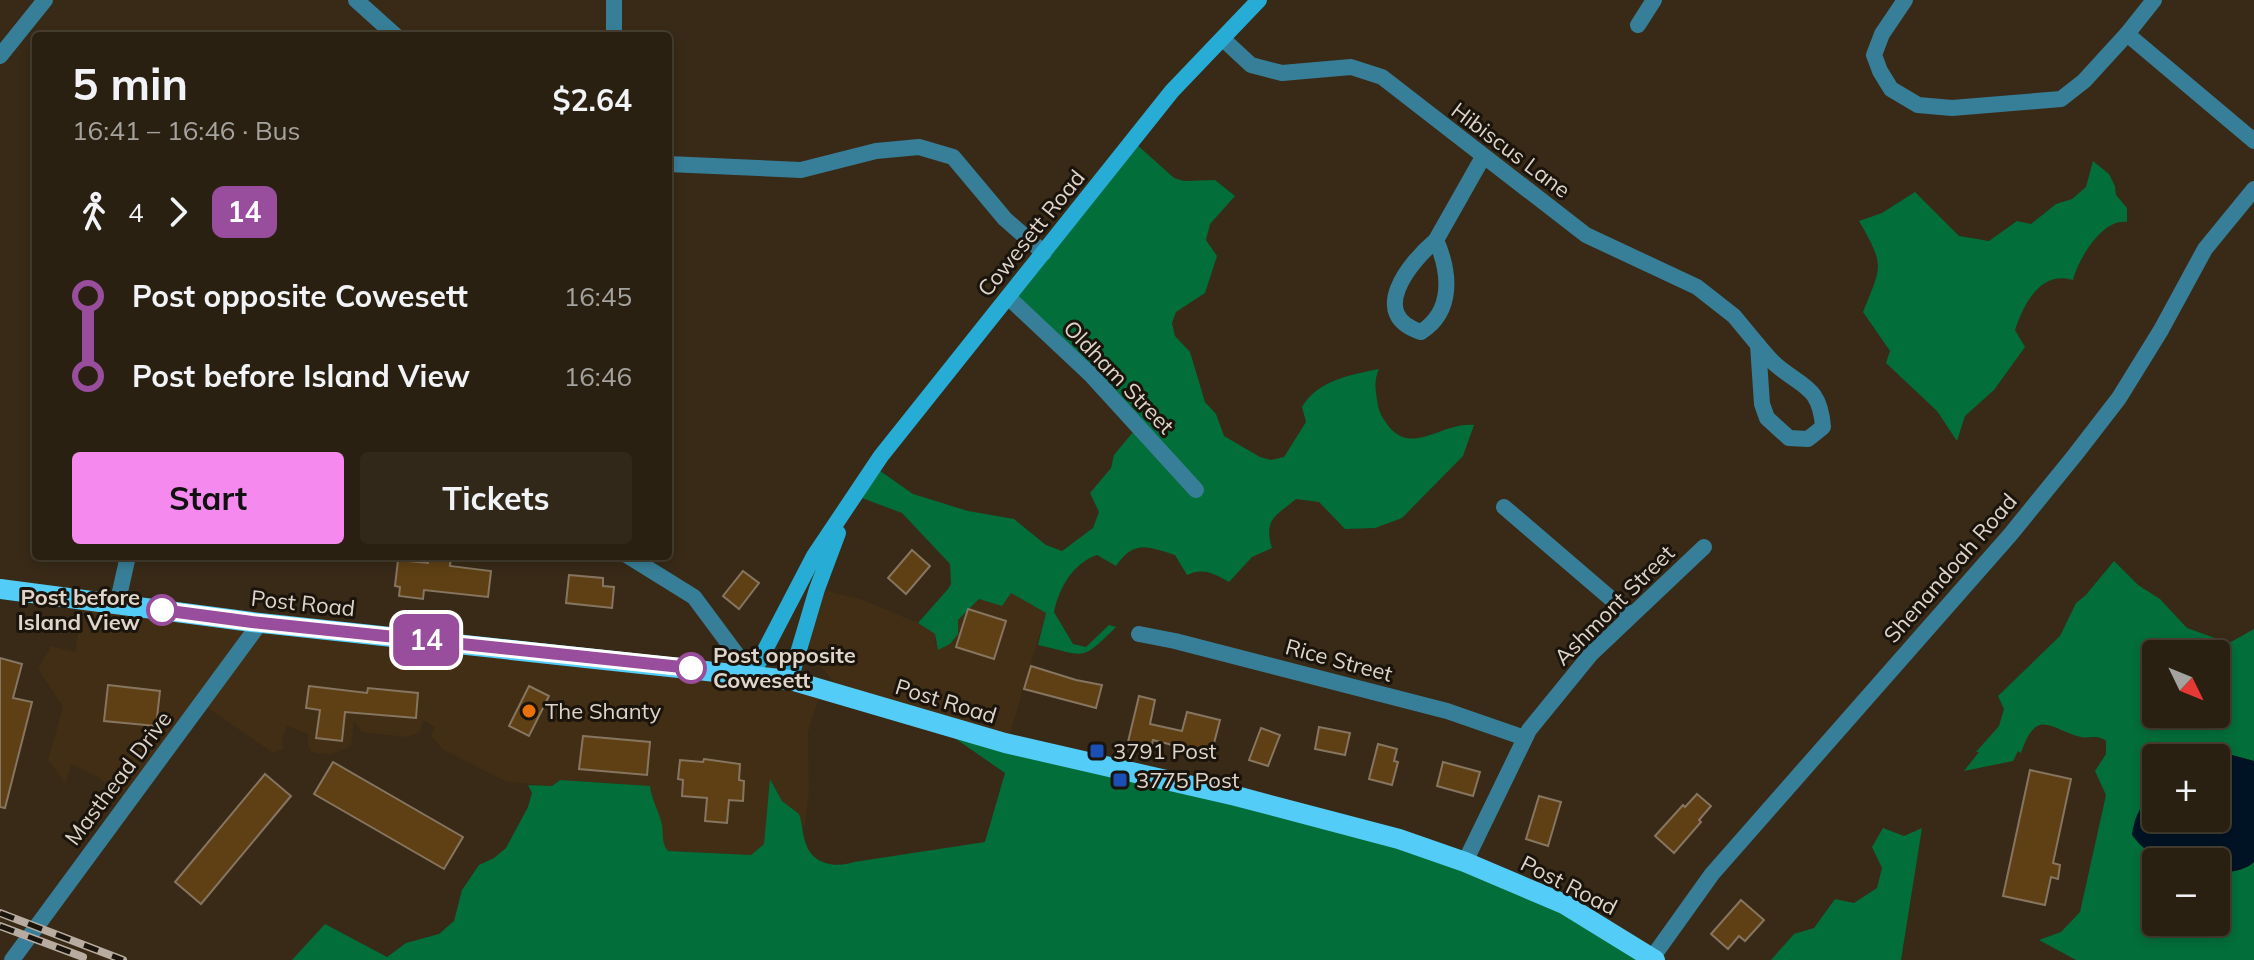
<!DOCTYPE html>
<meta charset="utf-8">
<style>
body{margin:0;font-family:Mulish,sans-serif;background:#32281a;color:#f1f3f6;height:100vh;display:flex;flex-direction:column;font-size:30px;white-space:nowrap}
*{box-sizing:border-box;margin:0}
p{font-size:26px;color:#a5a39f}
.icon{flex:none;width:44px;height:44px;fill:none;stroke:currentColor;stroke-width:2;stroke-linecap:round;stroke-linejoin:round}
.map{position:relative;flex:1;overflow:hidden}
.panel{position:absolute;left:32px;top:32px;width:640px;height:528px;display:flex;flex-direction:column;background:#2a2011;border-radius:8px;box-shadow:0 4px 12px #0003,0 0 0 2px #463e31}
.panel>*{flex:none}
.badge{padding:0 16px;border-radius:12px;font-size:28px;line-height:52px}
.needle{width:52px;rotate:133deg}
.buttons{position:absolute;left:2142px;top:640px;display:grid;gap:16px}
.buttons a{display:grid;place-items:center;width:88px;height:88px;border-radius:8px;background:#2a2011;box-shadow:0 4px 12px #0003,0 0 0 2px #463e31;font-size:40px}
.map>.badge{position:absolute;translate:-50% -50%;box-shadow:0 0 0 4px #fff}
.legs{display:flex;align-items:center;gap:12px;height:88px;padding:0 40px;font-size:26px}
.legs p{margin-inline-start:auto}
.summary{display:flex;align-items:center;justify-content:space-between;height:136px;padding:0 40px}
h1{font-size:44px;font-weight:700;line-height:60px}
.primary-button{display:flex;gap:16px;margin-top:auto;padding:16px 40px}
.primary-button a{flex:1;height:92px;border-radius:8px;background:#f589ee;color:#111;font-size:32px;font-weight:700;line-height:92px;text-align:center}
.primary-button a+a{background:#32281a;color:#f1f3f6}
ul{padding:0 40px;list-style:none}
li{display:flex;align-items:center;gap:28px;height:80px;font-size:30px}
li i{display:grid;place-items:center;width:12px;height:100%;margin:0 10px;background:currentColor}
li i::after{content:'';width:20px;height:20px;margin:-10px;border:6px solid;border-radius:50%;background:#2a2011}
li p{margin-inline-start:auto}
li:first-child i{background:linear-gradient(#0000 50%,currentColor 0)}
li:last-child i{background:linear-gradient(currentColor 50%,#0000 0)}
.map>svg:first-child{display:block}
.built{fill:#412e15}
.forest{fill:#026e3a;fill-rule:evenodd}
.water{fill:#001324}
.building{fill:#5f4014;stroke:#867560;stroke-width:2}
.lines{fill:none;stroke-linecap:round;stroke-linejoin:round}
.street{stroke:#377f98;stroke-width:16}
.secondary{stroke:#27add5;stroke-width:16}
.primary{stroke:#53cdf7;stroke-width:20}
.rail-casing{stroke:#b7ac9f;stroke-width:8}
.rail{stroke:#1a140c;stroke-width:5;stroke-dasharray:15;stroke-linecap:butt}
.line-1-casing{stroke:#fff;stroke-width:18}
.line-1{stroke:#994d9d;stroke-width:12}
.stop-1-dot{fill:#fff;stroke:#994d9d;stroke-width:4}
.food-dot{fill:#e8710a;stroke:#1a140c;stroke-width:3}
.transit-dot{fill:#1a4fb4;stroke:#1a140c;stroke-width:3}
.labels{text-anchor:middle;stroke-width:6;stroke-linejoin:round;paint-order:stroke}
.street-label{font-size:22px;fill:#ded4c9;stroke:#1a140c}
.stop-label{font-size:22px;font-weight:bold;fill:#ded4c9;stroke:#1a140c;text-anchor:end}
.poi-label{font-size:22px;fill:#ded4c9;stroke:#1a140c;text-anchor:start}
</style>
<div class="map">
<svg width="2254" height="960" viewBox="0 0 2254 960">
<rect width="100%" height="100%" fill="#382a17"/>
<!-- built -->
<g class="built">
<polygon points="819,589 863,600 918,623 935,634 935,644 980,599 1011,592 1046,613 1007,743 842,691 817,662 807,640"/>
<polygon points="83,605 822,689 808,732 809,793 805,825 803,828 799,814 782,801 771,780 764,844 751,855 668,851 663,844 662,825 652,802 650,786 560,780 552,786 507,782 442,749 431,736 435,727 423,720 420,732 407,737 362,732 354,721 351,746 330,755 312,752 308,746 308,734 287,726 282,739 283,749 273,753 204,705 126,801 98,777 72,764 65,783 48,760 63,707 38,669 51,646 75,652"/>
</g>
<!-- forest -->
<g class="forest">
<path d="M1135,143L1174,178L1184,181L1215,180L1235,196L1210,224L1206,240L1217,256L1205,293L1176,312L1172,323L1175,336L1190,352L1205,402L1216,414L1224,436L1260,457L1271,460L1284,457L1306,422L1302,407C1318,380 1350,375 1379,369C1373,382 1376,392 1378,406C1380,414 1382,417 1387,424C1410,458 1443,421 1474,425L1463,456L1402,518L1375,528L1345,529L1319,502L1296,499C1276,516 1263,519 1272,548L1252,557L1229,582C1215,574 1203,567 1187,575L1175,555C1148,547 1135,539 1116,566L1097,555C1073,563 1059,588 1054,612L1073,644L1086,647L1109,625L1116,627C1079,664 1085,655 1038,645L1046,613L1011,593L1002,606L979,599L958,620V634L950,644L938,650L935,634L918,623L948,589L951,584L950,564L902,513L862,498L876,468L913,494L968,511L1014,519L1046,545L1062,551L1093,528L1099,512L1090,493L1111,468L1114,455L1138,426L1014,299Z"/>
<path d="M2093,161L2109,174L2115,186L2116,195L2127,208V222C2102,218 2078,260 2073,280C2041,270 2024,303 2015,330L2025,347L1994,390L1965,416L1957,441L1937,411L1886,363L1890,351L1863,312C1882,265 1885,266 1859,221L1882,213L1915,192L1959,236L1989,241L2017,221L2031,224L2056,204L2072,199L2086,187Z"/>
<path d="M2114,561L2138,585L2160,599L2187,628L2229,643L2254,629V761L2214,750L2188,758H2156V790L2142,805L2145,852L2171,862H2156V922H2216V871C2229,873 2244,871 2254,862V960H2076L2039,940L2061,932L2080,912L2106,795L2095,771L2106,754V741C2096,734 2092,739 2081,737C2052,731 2037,705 2021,753L2018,751L2013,761L1964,771L1979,752H1976L1999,726L2004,709L1998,696L2060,636L2076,603L2085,596ZM2156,654H2216V714H2156Z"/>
<path d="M933,723L1414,846L1615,934L1655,960H292L325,924L387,957L406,943L439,934L454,921L462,890L479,865L494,858L506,848L528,807L532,793L528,785L552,786L560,780L650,786C652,801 659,811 662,825C664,836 661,842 668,851L751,855L764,844L770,779L782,801L799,814C803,825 802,834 806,844C813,865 836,868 854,862L985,842L1005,773Z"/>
<polygon points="1883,828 1904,836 1922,828 1901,960 1771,960 1794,934 1814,928 1835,899 1854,903 1877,888 1882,868 1872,847"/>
</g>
<!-- water -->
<path class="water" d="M2213,750L2254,761V862C2244,871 2229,873 2216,871V862C2178,862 2157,868 2132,835C2134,815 2142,804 2156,790V818H2216V758H2188Z"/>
<!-- building -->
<g class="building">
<polygon points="912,550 930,566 906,594 888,578"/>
<polygon points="428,556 451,556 450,566 491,571 488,597 424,590 423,599 399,596 400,587 395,586 398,560 428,563"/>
<polygon points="743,571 759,583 739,609 723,596"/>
<polygon points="569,575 603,578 603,586 614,587 612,608 566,603"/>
<polygon points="968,609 1006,621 994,659 956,647"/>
<polygon points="0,658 22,664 13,698 32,702 5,808 0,807"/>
<polygon points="1031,666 1076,680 1102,685 1096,708 1024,689"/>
<polygon points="108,685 160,691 156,726 104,721"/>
<polygon points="309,686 367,693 368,688 418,693 416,718 345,712 342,741 316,738 320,710 306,708"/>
<polygon points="529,686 549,696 529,736 509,726"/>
<polygon points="1139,696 1155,700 1150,724 1182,731 1187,712 1220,720 1211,755 1153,740 1150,752 1127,746"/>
<polygon points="1319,727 1350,733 1345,755 1315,749"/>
<polygon points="1261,728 1280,735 1268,766 1249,760"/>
<polygon points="583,736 650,742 647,775 579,769"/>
<polygon points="1378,744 1397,749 1394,761 1398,762 1392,785 1369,779"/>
<polygon points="704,759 740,764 739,780 744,781 743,801 729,800 727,823 705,821 707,798 682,796 683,780 678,779 680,760 703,762"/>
<polygon points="333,762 463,837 444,869 314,794"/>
<polygon points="1443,762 1480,772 1473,796 1437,786"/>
<polygon points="2030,770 2071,779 2053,863 2060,865 2058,879 2051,877 2045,905 2003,896"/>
<polygon points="265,774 291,796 201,904 175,882"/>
<polygon points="1697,794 1711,806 1699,820 1701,822 1674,853 1655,836 1683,805 1685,807"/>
<polygon points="1539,796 1561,802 1548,846 1526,839"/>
<polygon points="1741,900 1764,920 1745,941 1739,936 1728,949 1711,934"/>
</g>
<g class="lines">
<!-- street -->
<g class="street">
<polyline points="356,0 396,36"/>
<polyline points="1905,0 1882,34 1874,55 1880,71 1891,89 1918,105 1952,108 2061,99 2084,81 2127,34 2154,0"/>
<polyline points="1638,25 1654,0"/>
<polyline points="2127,34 2254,141"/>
<polyline points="614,36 614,0"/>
<polyline points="1223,39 1251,65 1282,73 1351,67 1382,77 1586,235 1697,287 1734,316 1758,345"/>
<polyline points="0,56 45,0"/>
<polyline points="668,164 801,170 876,151 919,147 953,157 1005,219 1044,253"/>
<path d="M1436,240C1450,272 1454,311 1421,332C1367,315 1409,263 1436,240Z"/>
<polyline points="1436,240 1483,157"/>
<polyline points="1008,297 1092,376 1196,490"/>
<path d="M1758,345C1763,351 1769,358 1775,364C1801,387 1820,385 1823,427L1808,439L1789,438L1767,418L1762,404Z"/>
<polyline points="1504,507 1630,615"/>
<polyline points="628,556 694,597 752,675"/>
<polyline points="117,605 128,556"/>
<polyline points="1139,634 1175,641 1447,711 1525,738"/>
<polyline points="1465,862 1529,730 1591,654 1704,547"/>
<polyline points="1652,958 1712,874 2010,535 2075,455 2119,398 2161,330 2205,249 2254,189"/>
<polyline points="12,960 260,623"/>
</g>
<!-- secondary -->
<g class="secondary">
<polyline points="752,675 814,556 881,456 1172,91 1259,0"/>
<polyline points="790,680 817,589 838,533"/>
</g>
<!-- primary -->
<polyline class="primary" points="0,589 252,622 790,680 1005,743 1236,796 1399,839 1465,862 1564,904 1655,960"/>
<defs>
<g id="rail">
<polyline points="0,913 123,960"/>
<polyline points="0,926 83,957"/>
</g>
</defs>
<!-- rail casing -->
<use href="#rail" class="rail-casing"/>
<!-- rail -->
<use href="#rail" class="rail"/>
</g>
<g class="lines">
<defs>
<polyline id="line-1" points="162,610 252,622 691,668"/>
</defs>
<!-- line-1 casing -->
<use href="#line-1" class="line-1-casing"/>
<!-- line-1 -->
<use href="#line-1" class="line-1"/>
</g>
<!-- markers -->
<g class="stop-1-dot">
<circle cx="162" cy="610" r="14"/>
<circle cx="691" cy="668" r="14"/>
</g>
<circle class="food-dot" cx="529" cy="711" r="8"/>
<g class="transit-dot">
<rect x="1089" y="743" width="16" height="16" rx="4"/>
<rect x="1112" y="772" width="16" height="16" rx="4"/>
</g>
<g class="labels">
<!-- street labels -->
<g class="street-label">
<text transform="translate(1511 150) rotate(37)" y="8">Hibiscus Lane</text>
<text transform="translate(1031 233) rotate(-51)" y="8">Cowesett Road</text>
<text transform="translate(1119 377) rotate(46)" y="8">Oldham Street</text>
<text transform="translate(1950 568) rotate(-49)" y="8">Shenandoah Road</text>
<text transform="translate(303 603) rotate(6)" y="8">Post Road</text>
<text transform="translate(1614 605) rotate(-45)" y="8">Ashmont Street</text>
<text transform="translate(1339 660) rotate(15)" y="8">Rice Street</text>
<text transform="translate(946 701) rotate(17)" y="8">Post Road</text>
<text transform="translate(118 778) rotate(-53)" y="8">Masthead Drive</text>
<text transform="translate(1569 885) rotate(27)" y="8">Post Road</text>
</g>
<!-- stop labels -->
<g class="stop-label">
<text x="140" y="605">Post before<tspan x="140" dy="25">Island View</tspan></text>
<text x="713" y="663" text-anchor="start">Post opposite<tspan x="713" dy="25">Cowesett</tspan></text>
</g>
<!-- poi labels -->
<g class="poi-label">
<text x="545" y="719">The Shanty</text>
<text x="1113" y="759">3791 Post</text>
<text x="1136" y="788">3775 Post</text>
</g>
</g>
</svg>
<div class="buttons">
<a><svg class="needle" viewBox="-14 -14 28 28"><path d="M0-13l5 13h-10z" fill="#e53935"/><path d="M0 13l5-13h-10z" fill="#a5a39f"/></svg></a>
<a>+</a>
<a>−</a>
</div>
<b class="badge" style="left:426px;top:640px;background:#994d9d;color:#fff">14</b>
<section class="panel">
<div class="summary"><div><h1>5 min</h1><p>16:41 – 16:46 · Bus</p></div><b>$2.64</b></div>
<div class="legs"><svg class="icon" aria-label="walk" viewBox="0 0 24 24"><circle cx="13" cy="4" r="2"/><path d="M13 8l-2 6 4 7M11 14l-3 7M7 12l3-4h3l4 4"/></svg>4<svg class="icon" aria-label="forward" viewBox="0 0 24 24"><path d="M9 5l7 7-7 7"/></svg><b class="badge" style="background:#994d9d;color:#fff">14</b></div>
<ul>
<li><i style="color:#994d9d"></i><b>Post opposite Cowesett</b><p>16:45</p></li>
<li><i style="color:#994d9d"></i><b>Post before Island View</b><p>16:46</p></li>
</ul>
<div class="primary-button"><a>Start</a><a>Tickets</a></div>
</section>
</div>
